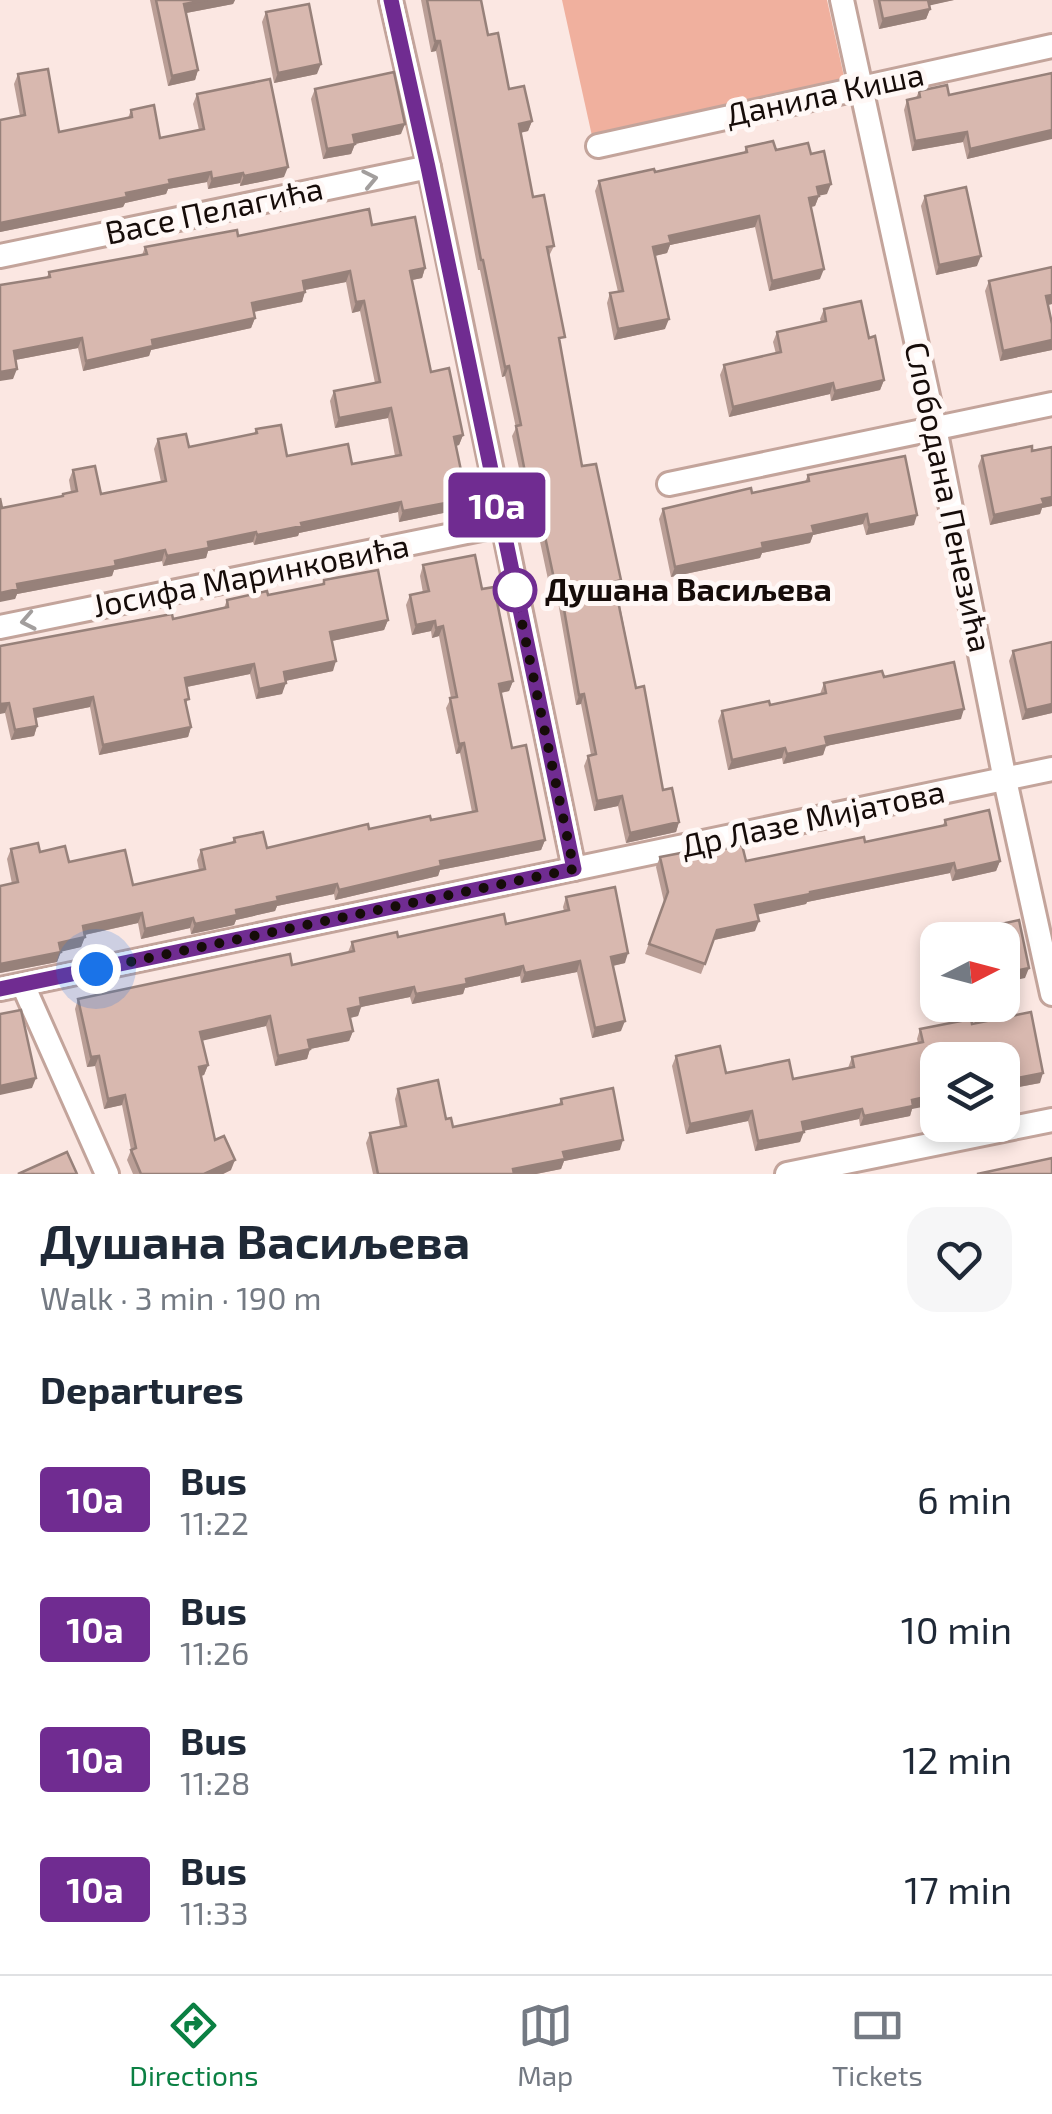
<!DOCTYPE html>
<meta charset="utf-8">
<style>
body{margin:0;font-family:"Exo 2",sans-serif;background:#f6f6f7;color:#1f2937;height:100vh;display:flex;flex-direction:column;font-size:38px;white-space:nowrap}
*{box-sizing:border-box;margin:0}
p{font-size:32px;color:#747a83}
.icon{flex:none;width:55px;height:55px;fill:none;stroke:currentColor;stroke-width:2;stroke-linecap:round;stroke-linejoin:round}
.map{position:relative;height:1174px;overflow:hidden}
.sheet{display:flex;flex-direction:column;background:#fff;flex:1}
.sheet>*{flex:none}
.badge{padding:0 20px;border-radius:8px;font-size:35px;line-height:65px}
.needle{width:65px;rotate:84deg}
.buttons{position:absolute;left:920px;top:922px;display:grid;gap:20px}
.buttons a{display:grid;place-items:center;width:100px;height:100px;border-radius:20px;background:#fff;box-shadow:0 5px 15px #0003;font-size:50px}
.you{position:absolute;width:50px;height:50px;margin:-25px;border:8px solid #fff;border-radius:50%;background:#1a73e8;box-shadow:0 0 0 15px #1a73e833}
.map>.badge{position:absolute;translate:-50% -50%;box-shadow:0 0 0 5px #fff}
h2{padding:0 40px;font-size:38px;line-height:90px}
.round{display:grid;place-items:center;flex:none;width:105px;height:105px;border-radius:30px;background:#f6f6f7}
.summary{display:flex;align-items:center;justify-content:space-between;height:170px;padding:0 40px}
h1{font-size:48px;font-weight:700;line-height:75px}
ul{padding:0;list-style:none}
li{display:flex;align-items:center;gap:30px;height:130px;padding:0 40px}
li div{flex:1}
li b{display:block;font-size:38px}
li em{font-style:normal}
li .badge{min-width:110px;font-weight:700;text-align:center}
.dock{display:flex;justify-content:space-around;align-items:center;height:140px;border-top:2px solid #e0e1e3;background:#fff;font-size:28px;color:#747a83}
.dock a{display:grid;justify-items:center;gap:5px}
.dock .selected{color:#0b8043}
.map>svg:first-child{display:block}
.green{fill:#f0b09e}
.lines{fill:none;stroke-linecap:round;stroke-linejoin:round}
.street-casing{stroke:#c3a49b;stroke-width:28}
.street{stroke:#fff;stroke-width:22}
.wall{fill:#ba9e96}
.shaded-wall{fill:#97817a}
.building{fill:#d8b8af;stroke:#97817a;stroke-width:2.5}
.oneway{stroke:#a29e9d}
.line-casing{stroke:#fff;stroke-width:22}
.line{stroke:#702c91;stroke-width:15}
.walk{stroke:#160c09;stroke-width:10;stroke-dasharray:0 18}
.stop-dot{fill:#fff;stroke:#702c91;stroke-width:5}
.labels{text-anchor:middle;stroke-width:10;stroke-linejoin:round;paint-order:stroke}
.street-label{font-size:32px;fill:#160c09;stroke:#fff8f6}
.stop-label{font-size:32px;font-weight:bold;fill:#160c09;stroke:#fff8f6;text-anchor:start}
</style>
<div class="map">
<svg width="1052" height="1174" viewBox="0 0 1052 1174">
<rect width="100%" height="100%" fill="#fbe7e2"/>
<!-- green -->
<polygon class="green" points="562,0 827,0 845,81 592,136"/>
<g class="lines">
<defs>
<g id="street">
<polyline points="391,0 429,167 574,869"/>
<polyline points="842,0 935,428 1005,780 1052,994"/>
<polyline points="598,146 1052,46"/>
<polyline points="0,256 429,167"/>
<polyline points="669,484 1052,404"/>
<polyline points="0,627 501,525"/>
<polyline points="23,985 107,1174"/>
<polyline points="0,989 1052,769"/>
<polyline points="787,1174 1052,1120"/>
</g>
</defs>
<!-- street casing -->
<use href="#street" class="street-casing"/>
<!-- street -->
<use href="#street" class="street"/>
</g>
<!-- wall -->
<g class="wall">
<polygon points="150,0 235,0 233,4 186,13 198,70 195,80 168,86"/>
<polygon points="421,0 481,0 488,35 509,89 532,121 528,131 520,133 533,197 554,246 549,256 561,347 582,466 617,590 636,688 663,790 679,822 676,832 626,843 618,806 594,811 584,766 588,756 591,755 581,704 576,705 558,602 553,603 539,537 534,538 523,482 522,482 512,436 516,428 505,376 502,377 480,270 478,270 436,51 431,52"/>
<polygon points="873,0 954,0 929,5 930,9 926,19 879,29"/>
<polygon points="266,12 317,74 274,83 262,22"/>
<polygon points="18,74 59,132 128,118 131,110 160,138 199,130 193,104 197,94 284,177 240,186 240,183 208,189 207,182 168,189 166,194 125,203 123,207 0,232 0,120 20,116 14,84"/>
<polygon points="315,89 401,134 355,144 351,154 323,159 311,99"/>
<polygon points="919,91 949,95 1011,147 1010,149 967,159 963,142 912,151 904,110 907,100 916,98"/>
<polygon points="746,147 811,154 827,194 819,195 815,206 811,207 820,279 769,291 755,227 670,245 667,253 655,256 665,329 614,340 607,303 610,293 618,292 595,191 599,181 655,172 744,153"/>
<polygon points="925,196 977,266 936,275 921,206"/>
<polygon points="372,225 425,268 422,278 412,280 431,372 463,435 459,445 456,446 463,509 399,522 398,512 299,533 298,536 254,545 253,542 208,551 206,558 163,566 162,561 114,570 112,576 17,594 15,599 2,508 62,496 63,494 71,492 69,480 73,470 101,494 161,482 154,449 158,439 189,447 254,434 256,429 287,456 352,464 395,456 388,418 335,428 330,401 334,391 375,383 360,311 352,313 346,282 305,290 302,302 254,312 255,318 251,328 151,350 149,356 83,371 78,348 15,360 13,379 0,287 47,277 49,272 142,255 145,247 238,236"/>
<polygon points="1052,267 1052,304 1048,305 1052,350 1000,361 985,291 989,281"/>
<polygon points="824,309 869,338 884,380 880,390 831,401 830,394 729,417 720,375 724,365 776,354 773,342 777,332 821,322 820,319"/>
<polygon points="1052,447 1052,506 1042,508 1040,514 990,525 978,466 982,456"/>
<polygon points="808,475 914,525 866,535 863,524 813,535 810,543 762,553 760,558 671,577 659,519 663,509 752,493 805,482"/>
<polygon points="423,565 482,589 513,681 509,691 501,693 512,748 545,840 541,850 440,870 438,876 335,900 334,894 277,906 275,911 236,920 234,925 191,934 190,928 141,939 138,923 85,935 81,947 61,951 57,962 0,973 0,886 12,884 7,859 11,849 40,852 133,885 199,870 197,860 201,850 232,843 234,838 267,848 472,812 460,753 456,754 446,708 451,698 439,636 432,638 431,631 412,635 406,605 410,595 423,593 420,576"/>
<polygon points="324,580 388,620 384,630 332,641 333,671 285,681 282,694 256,699 250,674 187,687 187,706 191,727 188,737 99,755 90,707 36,718 37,726 34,736 11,740 5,713 0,646 173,619 224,608 227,600 268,595 322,584"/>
<polygon points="1052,642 1052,713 1022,720 1009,661 1013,651"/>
<polygon points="884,677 961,719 826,746 823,755 783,764 782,758 728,770 718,721 722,711 770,705 820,694 824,683"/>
<polygon points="945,820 1000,861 996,871 952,881 950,873 807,902 806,904 757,914 755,931 714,940 701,974 645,954 664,902 656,867 660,857 687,857 746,861 865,842 943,825"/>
<polygon points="566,897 625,963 613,966 621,1031 592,1038 577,972 521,983 520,976 465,988 463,994 412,1004 410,997 361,1007 358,1016 350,1018 353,1031 349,1041 310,1049 307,1059 275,1066 266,1026 202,1040 208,1065 204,1075 201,1076 215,1140 231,1170 223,1174 133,1174 127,1160 131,1150 122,1105 104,1109 95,1066 87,1067 75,1009 78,999 292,965 348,952 352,942 506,924 564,911 563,907"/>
<polygon points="972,1024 1040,1083 1002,1090 1002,1060 912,1109 910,1116 860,1126 859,1119 803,1131 800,1142 755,1151 748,1121 686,1134 672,1066 676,1056 726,1073 793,1079 848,1068 852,1057 918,1043 917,1039 920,1029"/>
<polygon points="398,1089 446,1119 453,1127 559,1104 561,1099 620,1150 564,1161 561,1169 536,1174 373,1174 366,1143 370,1133 400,1127 395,1099"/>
</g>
<!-- shaded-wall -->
<g class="shaded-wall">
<polygon points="207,0 235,0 233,4 181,14 184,4"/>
<polygon points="926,0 954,0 923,7"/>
<polygon points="930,9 926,19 879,29 883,19"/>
<polygon points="435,41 440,41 436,51 431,52"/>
<polygon points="321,64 317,74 274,83 278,73"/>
<polygon points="198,70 195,80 168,86 172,76"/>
<polygon points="532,121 528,131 515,134 519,124"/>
<polygon points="405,124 401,134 355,144 351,154 323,159 327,149 353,135"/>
<polygon points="1052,130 1052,139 967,159 970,149"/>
<polygon points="967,132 963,142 912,151 915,141"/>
<polygon points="288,167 284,177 240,186 244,176"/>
<polygon points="211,172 207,182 168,189 166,194 125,203 123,207 0,232 0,223 126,193 169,180"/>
<polygon points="243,173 240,183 208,189 212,179"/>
<polygon points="831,184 827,194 813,197 817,187"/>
<polygon points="819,196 815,206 805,208 809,198"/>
<polygon points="759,216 755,227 670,245 667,253 650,257 653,247 669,236"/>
<polygon points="981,256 977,266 936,275 939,265"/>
<polygon points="425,268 422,278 407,281 410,271"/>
<polygon points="824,269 820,279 769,291 772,281"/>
<polygon points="350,271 346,282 299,291 303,281"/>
<polygon points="305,292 302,302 248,313 252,303"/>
<polygon points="1052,295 1052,304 1043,306 1046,296"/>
<polygon points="364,301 360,311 352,313 356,302"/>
<polygon points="255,318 251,328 151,350 149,356 83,371 86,361 152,340"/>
<polygon points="669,319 665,329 614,340 618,329"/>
<polygon points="82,338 78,348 10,361 14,351"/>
<polygon points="1052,340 1052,350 1000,361 1003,351"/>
<polygon points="509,366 505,376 502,377 505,367"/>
<polygon points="17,369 13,379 0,381 0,372"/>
<polygon points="884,380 880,390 831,401 835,391"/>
<polygon points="833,383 830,394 729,417 733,407"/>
<polygon points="391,408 388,418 335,428 339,418"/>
<polygon points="463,435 459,445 450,447 454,437"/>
<polygon points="1052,497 1052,506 1042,508 1040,514 990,525 994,515"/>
<polygon points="467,499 463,509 399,522 403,511"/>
<polygon points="401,502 398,512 299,533 298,536 254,545 257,535 301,523"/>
<polygon points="867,514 863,524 813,535 810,543 762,553 760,558 671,577 675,567 762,543 812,526"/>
<polygon points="917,515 914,525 866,535 869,525"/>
<polygon points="543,527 539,537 534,538 538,528"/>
<polygon points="256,532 253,542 208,551 206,558 163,566 167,556 208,542"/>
<polygon points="165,550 162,561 114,570 112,576 17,594 15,599 0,602 0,593 17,584"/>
<polygon points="561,592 558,602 553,603 557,593"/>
<polygon points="388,620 384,630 327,642 330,632"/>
<polygon points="435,621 431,631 412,635 416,625"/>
<polygon points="443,626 439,636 432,638 436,628"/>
<polygon points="336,661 333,671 280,682 284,672"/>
<polygon points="254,664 250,674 181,688 185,678"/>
<polygon points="513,681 509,691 495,694 499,684"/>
<polygon points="286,683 282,694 256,699 259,689"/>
<polygon points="584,694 581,704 576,705 579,695"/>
<polygon points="93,697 90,707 30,719 34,709"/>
<polygon points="9,703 5,713 0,714 0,704"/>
<polygon points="1052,704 1052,713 1022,720 1026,710"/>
<polygon points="964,709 961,719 826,746 823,755 783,764 787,754 825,737"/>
<polygon points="37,726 34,736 11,740 15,730"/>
<polygon points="191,727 188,737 99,755 103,745"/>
<polygon points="464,743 460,753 456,754 459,744"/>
<polygon points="785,748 782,758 728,770 732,760"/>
<polygon points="622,796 618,806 594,811 597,801"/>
<polygon points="679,822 676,832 626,843 630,833"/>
<polygon points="545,840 541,850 440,870 438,876 335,900 339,890 440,861"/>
<polygon points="1000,861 996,871 952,881 956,871"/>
<polygon points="954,863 950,873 807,902 806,904 752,916 755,905 810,892"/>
<polygon points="337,884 334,894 277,906 275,911 236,920 234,925 191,934 195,924 277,897"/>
<polygon points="142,913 138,923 79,936 83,926"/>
<polygon points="193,918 190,928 141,939 145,929"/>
<polygon points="759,921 755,931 714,940 717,930"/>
<polygon points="85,937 81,947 56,953 59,943"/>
<polygon points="61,952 57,962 0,973 0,964"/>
<polygon points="628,953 625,963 607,967 611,957"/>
<polygon points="580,961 577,972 521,983 525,973"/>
<polygon points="523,966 520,976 465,988 463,994 412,1004 416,994 466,979"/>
<polygon points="1029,968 1025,978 1002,983 1002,974"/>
<polygon points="414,987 410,997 361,1007 358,1016 345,1019 348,1009 360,998"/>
<polygon points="270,1016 266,1026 197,1042 200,1032"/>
<polygon points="625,1021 621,1031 592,1038 595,1028"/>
<polygon points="353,1031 349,1041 310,1049 307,1059 275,1066 278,1056 308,1040"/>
<polygon points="99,1056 95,1066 87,1067 91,1057"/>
<polygon points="208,1065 204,1075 195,1077 199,1067"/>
<polygon points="1043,1073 1040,1083 1002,1090 1002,1081"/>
<polygon points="36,1078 32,1088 0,1095 0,1086"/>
<polygon points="938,1094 938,1104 912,1109 910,1116 860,1126 864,1116 912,1100"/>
<polygon points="125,1095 122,1105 104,1109 108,1099"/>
<polygon points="862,1109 859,1119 798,1132 802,1122"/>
<polygon points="752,1111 748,1121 686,1134 690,1124"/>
<polygon points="804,1132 800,1142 755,1151 758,1141"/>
<polygon points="623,1140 620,1150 564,1161 561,1169 536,1174 512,1174 513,1169 563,1152"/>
<polygon points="235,1160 231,1170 223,1174 204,1174"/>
</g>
<!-- building -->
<g class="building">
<polygon points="156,0 207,0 184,4 198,70 172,76"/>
<polygon points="427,0 481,0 488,35 498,33 509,89 524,86 532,121 519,124 533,197 544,195 554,246 547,247 565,337 559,338 582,466 596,464 621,580 614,582 636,688 644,686 663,790 672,788 679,822 630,833 622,796 597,801 588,756 596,754 584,694 579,695 561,592 557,593 543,527 538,528 527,472 525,472 516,426 521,425 509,366 505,367 483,260 481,260 440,41 435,41"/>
<polygon points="879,0 928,0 930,9 883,19"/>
<polygon points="309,4 321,64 278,73 266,12"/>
<polygon points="48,69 59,132 132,117 131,110 154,105 160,138 204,129 197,94 270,79 288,167 244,176 243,173 212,179 211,172 169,180 170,184 126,193 127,197 0,223 0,120 25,115 18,74"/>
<polygon points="394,72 405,124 353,135 355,144 327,149 315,89"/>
<polygon points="1052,73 1052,130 970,149 967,132 915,141 907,100 920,97 919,91 947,85 949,95"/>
<polygon points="773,141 776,150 808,143 811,154 824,151 831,184 817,187 819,196 809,198 824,269 772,281 759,216 669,236 671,243 653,247 669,319 618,329 610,293 623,291 599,181 654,169 655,172 747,152 746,147"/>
<polygon points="966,187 981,256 939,265 925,196"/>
<polygon points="369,209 372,225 415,217 425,268 410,271 431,372 449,368 463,435 454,437 467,499 403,511 401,502 301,523 302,526 257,535 256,532 208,542 209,548 167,556 165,550 115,561 116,566 17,584 18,589 0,593 0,498 2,508 63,496 63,494 77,491 73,470 95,466 101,494 166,481 158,439 186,434 189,447 257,433 256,429 281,425 287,456 348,444 352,464 401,455 391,408 339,418 334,391 380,382 364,301 356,302 350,271 303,281 305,292 252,303 255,318 152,340 153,346 86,361 82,338 14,351 17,369 0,372 0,285 50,277 49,272 147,254 145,247 237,230 238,236"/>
<polygon points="1052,267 1052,295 1046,296 1052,324 1052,340 1003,351 989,281"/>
<polygon points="861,301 869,338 875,336 884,380 835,391 833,383 733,407 724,365 781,352 777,332 826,321 824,309"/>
<polygon points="1032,446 1032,451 1052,447 1052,497 1042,499 1044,504 994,515 982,456"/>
<polygon points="905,456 917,515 869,525 867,514 812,526 814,533 762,543 763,548 675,567 663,509 751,488 752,493 809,481 808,475"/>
<polygon points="475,555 482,589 494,587 513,681 499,684 512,748 526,745 545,840 440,861 441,866 339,890 337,884 277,897 278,901 236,910 237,915 195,924 193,918 145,929 142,913 83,926 85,937 59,943 61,952 0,964 0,886 18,882 11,849 38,843 40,852 65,846 69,862 125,850 133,885 205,869 201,850 235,842 234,838 263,832 267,848 368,824 369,829 430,816 431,820 477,811 464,743 459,744 450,698 457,697 443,626 436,628 435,621 416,625 410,595 429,591 423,565"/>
<polygon points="378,570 388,620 330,632 336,661 284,672 286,683 259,689 254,664 185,678 189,699 185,700 191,727 103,745 93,697 34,709 37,726 15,730 9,703 0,704 0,646 172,614 173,619 228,607 227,600 267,591 268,595 324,584 324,580"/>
<polygon points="1052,642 1052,704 1026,710 1013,651"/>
<polygon points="954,662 964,709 825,737 827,745 787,754 785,748 732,760 722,711 769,701 770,705 826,693 824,683 882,671 884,677"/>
<polygon points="989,810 1000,861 956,871 954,863 810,892 810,894 755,905 759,921 717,930 705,964 649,944 668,892 660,857 686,852 687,857 742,845 746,861 864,837 865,842 946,825 945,820"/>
<polygon points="615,887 628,953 611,957 625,1021 595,1028 580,961 525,973 523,966 466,979 467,984 416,994 414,987 360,998 361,1006 348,1009 353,1031 308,1040 310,1049 278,1056 270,1016 200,1032 208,1065 199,1067 215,1140 224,1136 235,1160 204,1174 141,1174 131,1150 136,1148 125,1095 108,1099 99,1056 91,1057 78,999 290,954 292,965 354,951 352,942 397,932 398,937 504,914 506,924 569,910 566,897"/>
<polygon points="1019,920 1029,968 1002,974 1002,940 961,940 960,933"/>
<polygon points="21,1010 36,1078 0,1086 0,1014"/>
<polygon points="1031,1012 1043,1073 1002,1081 1002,1060 938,1060 938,1094 912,1100 913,1106 864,1116 862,1109 802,1122 804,1132 758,1141 752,1111 690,1124 676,1056 720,1046 726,1073 789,1060 793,1079 854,1067 852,1057 923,1042 920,1029 971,1019 972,1024"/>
<polygon points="438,1080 446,1119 451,1118 453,1127 562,1104 561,1099 613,1088 623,1140 563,1152 565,1159 513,1169 514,1174 378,1174 370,1133 406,1126 398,1089"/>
<polygon points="67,1152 77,1174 18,1174"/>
<polygon points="1052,1158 1052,1174 977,1174"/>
</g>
<!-- one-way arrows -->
<defs><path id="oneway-chevron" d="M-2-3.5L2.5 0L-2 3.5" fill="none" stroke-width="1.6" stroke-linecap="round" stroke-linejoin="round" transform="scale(2.5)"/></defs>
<g class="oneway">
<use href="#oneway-chevron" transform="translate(370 179) rotate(-12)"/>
<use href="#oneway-chevron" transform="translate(28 621) rotate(169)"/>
</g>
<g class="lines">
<defs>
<polyline id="line" points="0,989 574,869 428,167 391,0"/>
</defs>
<!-- line casing -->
<use href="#line" class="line-casing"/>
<!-- line -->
<use href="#line" class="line"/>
<!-- walk -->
<polyline class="walk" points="96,969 574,869 515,590"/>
</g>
<!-- markers -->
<circle class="stop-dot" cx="515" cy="590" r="20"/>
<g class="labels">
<!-- street labels -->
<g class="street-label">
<text transform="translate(825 95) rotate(-12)" y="11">Данила Киша</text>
<text transform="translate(214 211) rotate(-12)" y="11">Васе Пелагића</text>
<text transform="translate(948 497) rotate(78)" y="11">Слободана Пенезића</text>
<text transform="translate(251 576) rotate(-11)" y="11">Јосифа Маринковића</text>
<text transform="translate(813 819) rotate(-12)" y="11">Др Лазе Мијатова</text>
</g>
<!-- stop labels -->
<g class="stop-label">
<text x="545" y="601">Душана Васиљева</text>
</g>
</g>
</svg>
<div class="buttons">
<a><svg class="needle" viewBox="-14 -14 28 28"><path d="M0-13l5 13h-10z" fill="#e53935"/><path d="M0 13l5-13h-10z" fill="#747a83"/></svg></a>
<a><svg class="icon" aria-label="layers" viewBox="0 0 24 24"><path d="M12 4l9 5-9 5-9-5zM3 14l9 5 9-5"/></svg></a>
</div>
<div class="you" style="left:96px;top:969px"></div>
<b class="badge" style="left:497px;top:505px;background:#702c91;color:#fff">10а</b>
</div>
<section class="sheet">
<div class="summary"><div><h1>Душана Васиљева</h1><p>Walk · 3 min · 190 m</p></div><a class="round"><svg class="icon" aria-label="heart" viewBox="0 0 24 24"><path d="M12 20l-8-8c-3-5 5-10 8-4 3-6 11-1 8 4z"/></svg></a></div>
<h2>Departures</h2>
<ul>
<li><span class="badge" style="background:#702c91;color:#fff">10а</span><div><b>Bus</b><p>11:22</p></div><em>6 min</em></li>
<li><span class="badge" style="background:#702c91;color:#fff">10а</span><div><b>Bus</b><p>11:26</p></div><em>10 min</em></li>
<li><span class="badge" style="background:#702c91;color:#fff">10а</span><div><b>Bus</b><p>11:28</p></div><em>12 min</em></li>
<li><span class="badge" style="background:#702c91;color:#fff">10а</span><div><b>Bus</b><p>11:33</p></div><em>17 min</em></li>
</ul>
</section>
<nav class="dock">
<a class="selected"><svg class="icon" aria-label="directions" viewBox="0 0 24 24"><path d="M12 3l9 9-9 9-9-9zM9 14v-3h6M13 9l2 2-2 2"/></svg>Directions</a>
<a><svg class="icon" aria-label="map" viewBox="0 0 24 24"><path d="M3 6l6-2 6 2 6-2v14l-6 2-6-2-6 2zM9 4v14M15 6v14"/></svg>Map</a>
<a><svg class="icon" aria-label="tickets" viewBox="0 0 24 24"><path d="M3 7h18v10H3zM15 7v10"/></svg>Tickets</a>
</nav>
